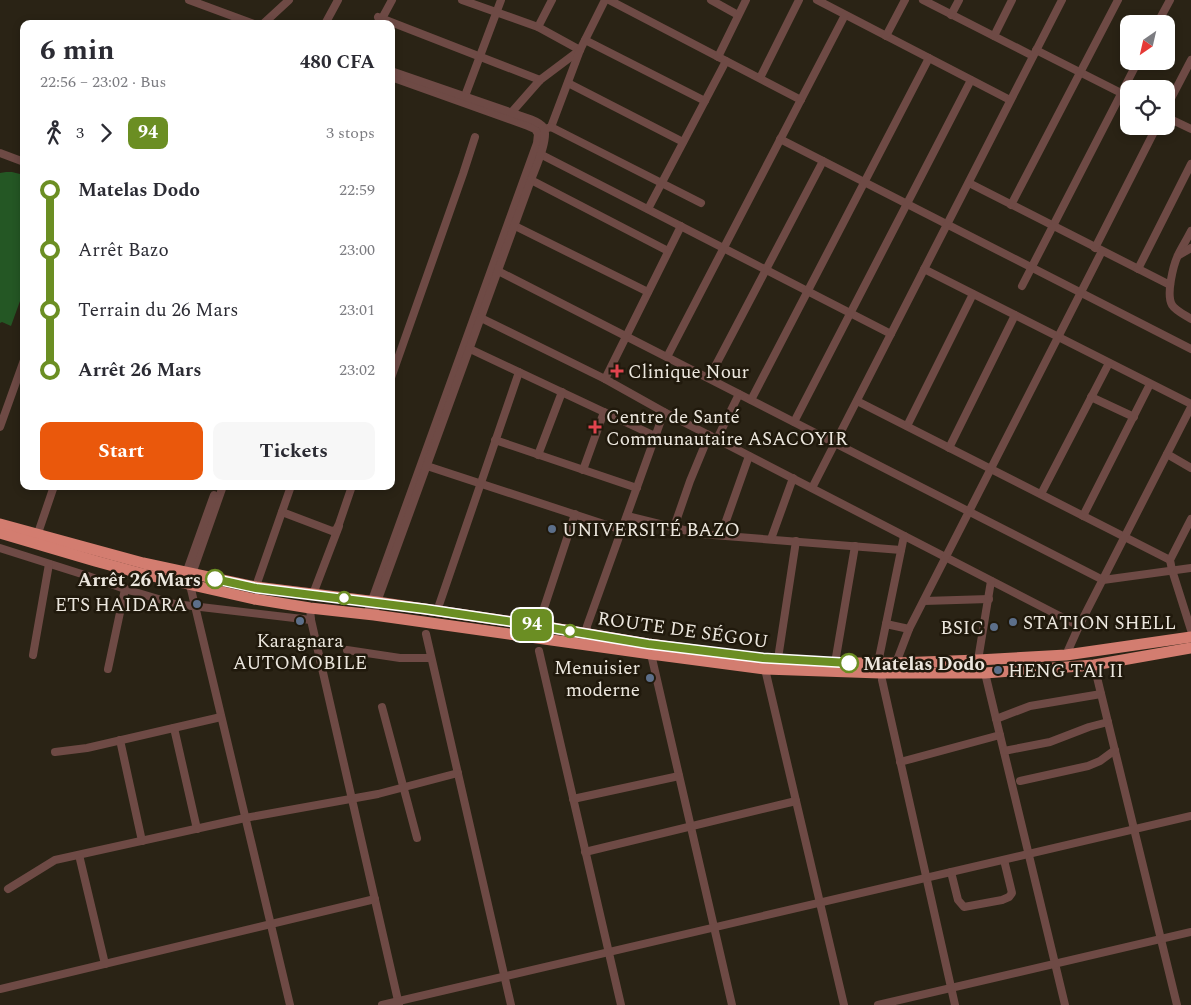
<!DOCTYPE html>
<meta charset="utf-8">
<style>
body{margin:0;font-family:Spectral,serif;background:#f7f7f7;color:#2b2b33;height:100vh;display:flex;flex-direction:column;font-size:19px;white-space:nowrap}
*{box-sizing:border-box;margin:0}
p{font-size:16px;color:#7c7c81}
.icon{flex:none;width:28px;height:28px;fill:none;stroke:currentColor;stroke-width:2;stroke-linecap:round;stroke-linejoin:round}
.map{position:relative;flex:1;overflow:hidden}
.drawer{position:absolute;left:20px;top:20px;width:375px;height:470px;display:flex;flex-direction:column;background:#fff;border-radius:10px;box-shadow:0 2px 8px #0003}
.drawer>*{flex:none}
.badge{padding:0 10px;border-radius:8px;font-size:18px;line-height:32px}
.needle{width:32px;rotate:214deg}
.fabs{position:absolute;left:1120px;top:15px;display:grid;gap:10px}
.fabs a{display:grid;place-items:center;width:55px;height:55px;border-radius:10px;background:#fff;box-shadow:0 2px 8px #0003;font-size:25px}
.map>.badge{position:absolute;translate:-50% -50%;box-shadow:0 0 0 2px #fff}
.legs{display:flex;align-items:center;gap:8px;height:55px;padding:0 20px;font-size:16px}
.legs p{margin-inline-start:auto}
.headline{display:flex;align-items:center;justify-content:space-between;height:85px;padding:0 20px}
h1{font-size:28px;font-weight:700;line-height:38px}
.action{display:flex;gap:10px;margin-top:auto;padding:10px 20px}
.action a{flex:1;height:58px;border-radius:10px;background:#ea580c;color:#fff;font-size:20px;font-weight:700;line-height:58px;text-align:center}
.action a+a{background:#f7f7f7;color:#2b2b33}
ul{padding:0 20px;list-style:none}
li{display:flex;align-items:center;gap:18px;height:60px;font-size:19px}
li i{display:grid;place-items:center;width:8px;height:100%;margin:0 6px;background:currentColor}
li i::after{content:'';width:12px;height:12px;margin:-6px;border:4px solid;border-radius:50%;background:#fff}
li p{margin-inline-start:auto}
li:first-child i{background:linear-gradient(#0000 50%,currentColor 0)}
li:last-child i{background:linear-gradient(currentColor 50%,#0000 0)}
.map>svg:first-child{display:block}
.green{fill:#245724}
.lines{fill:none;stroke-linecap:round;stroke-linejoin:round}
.minor{stroke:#6e4a45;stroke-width:8}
.highway{stroke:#d37d70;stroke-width:11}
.line-1-casing{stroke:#fff;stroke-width:11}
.line-1{stroke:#6b8e23;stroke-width:8}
.health-dot{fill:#e0444e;stroke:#20190c;stroke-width:2}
.service-dot{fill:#5c6f8a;stroke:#20190c;stroke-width:2}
.stop-1-dot{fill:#fff;stroke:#6b8e23;stroke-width:2.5}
.labels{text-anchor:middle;stroke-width:5;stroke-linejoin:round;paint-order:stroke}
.poi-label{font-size:19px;fill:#ece7de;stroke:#20190c;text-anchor:start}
.stop-label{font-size:19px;font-weight:bold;fill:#ece7de;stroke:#20190c;text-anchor:end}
.street-label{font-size:19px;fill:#ece7de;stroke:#20190c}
</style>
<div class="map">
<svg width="1191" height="1005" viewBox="0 0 1191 1005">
<rect width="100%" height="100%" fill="#2a2315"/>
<!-- green -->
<polygon class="green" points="6,172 12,172 24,175 24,290 11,326 2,322 0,323 0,173"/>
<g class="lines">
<!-- minor -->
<g class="minor">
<polyline points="189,0 254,24"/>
<polyline points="462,0 538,27 580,50"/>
<polyline points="609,0 801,100"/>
<polyline points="711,0 738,15"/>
<polyline points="817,0 1010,100"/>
<polyline points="923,0 1033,56"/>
<polyline points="951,15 959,0"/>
<polyline points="378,17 540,80"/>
<polyline points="263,24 289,0"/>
<polyline points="325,24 338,0"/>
<polyline points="379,24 392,0"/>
<polyline points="1157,24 1170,0"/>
<polyline points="538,27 552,0"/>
<polyline points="886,36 905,0"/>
<polyline points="994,36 1012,0"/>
<polyline points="585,40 705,101"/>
<polyline points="1036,50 1129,97"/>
<polyline points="718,57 746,0"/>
<polyline points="760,78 799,0"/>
<polyline points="568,83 683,142"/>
<polyline points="465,96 501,0"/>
<polyline points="1166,108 1191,60"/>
<polyline points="511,113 540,80 580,50"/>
<polyline points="1166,117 1191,129"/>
<polyline points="551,127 580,50 605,0"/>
<polyline points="542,130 551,127 701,203"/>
<polyline points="780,139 1191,349"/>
<polyline points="0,153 24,162"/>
<polyline points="540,154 891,334"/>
<polyline points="531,180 668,251"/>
<polyline points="969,183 1170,285"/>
<polyline points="1011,205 1118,0"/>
<polyline points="648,209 726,61"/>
<polyline points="515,226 648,292"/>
<path d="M1191,231C1187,239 1182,247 1178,255C1173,266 1166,295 1172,305C1176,311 1185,315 1191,319"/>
<polyline points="1095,248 1157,126"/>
<polyline points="1179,255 1191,248"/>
<polyline points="924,269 1191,404"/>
<polyline points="1138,269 1191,164"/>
<polyline points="498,271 1103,580 1191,568"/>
<polyline points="1022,286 1138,61"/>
<polyline points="481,318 605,379 664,412 1079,626"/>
<polyline points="470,349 655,436"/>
<polyline points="667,357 845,15"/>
<polyline points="391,378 463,174 475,137"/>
<polyline points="709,378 823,161"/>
<polyline points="605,379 681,226"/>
<polyline points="1091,397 1134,417"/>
<polyline points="751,400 929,58"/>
<polyline points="857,401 1170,560"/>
<polyline points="794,422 971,80"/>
<polyline points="907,426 973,294"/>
<polyline points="0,427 24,360"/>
<polyline points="717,439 739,394"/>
<polyline points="495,440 637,488"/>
<polyline points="949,448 1015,315"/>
<polyline points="1167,454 1191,468"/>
<polyline points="538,455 562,392"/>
<polyline points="427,466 622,530"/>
<polyline points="583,470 604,412"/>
<polyline points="223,486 192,574 190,585 290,1005"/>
<polyline points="812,488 1062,0"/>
<polyline points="1041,494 1109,363"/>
<polyline points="282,512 332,531 336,530 339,524 352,486"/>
<polyline points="627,516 700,534 901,550"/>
<polyline points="1083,516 1150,384"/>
<polyline points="1191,519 1170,560 1172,570 1191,630"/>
<polyline points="674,527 690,481 709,435"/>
<polyline points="721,535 749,456"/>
<polyline points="37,536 54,486"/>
<polyline points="771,539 793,478"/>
<polyline points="0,548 88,576 125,589 175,604 311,620"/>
<polyline points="185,576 214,495"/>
<polyline points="255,589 291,486"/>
<polyline points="313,594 339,526"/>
<polyline points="924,601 989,599"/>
<polyline points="310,608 311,620 399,1005"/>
<polyline points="437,611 519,372"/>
<polyline points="367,614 537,143 538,134 535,129 528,126 391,77"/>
<path d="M374,615L377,602L531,180C535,169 549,139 544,128C541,123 535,121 530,119L391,71"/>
<polyline points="541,617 575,514"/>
<polyline points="886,624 909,629 1102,251"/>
<polyline points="426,634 511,1005"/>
<polyline points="586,634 587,626 664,412"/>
<polyline points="347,650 400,658 431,658"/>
<polyline points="539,651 621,1005"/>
<polyline points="779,652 796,541"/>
<polyline points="651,654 732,1005"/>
<polyline points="33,655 49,564"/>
<polyline points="1066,655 1079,626 1191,407"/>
<polyline points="978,660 991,581"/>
<polyline points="835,663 855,546"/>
<polyline points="878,663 904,536"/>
<polyline points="896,663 909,629"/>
<polyline points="1094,665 1177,1005"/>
<polyline points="108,669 125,589"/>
<polyline points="765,669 844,1005"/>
<polyline points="985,673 1065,1005"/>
<polyline points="882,680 955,1005"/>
<polyline points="382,707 417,838"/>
<polyline points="996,719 1030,706 1101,694"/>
<polyline points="174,728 197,829"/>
<polyline points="120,740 142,841"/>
<polyline points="1004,751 1050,742 1089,727 1108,722"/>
<polyline points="55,752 87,748 221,717"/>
<polyline points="900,762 1000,735"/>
<polyline points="1020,781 1088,766 1100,761 1115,750"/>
<polyline points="573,799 679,776"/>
<polyline points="585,852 796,801"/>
<polyline points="79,855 105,964"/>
<polyline points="951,872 958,900 964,907 1002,900 1009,897 1012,893 1004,860"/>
<polyline points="8,889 55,860 245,818 378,794 458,773"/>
<polyline points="0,989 375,899"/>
<polyline points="382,1005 1191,816"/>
<polyline points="878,1005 1191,932"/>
</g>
<!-- highway -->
<g class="highway">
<polyline points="0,524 143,563 256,587 377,602 541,626 648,644 763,659 835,663 896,663 978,660 1066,655 1191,637"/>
<polyline points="0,533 95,561 139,573 254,599 310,608 374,615 651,654 765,669 880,673 985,673 1094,665 1191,648"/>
</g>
</g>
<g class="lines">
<defs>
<polyline id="line-1" points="215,579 256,588 425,609 540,626 648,644 763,658 849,663"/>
</defs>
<!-- line-1 casing -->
<use href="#line-1" class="line-1-casing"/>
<!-- line-1 -->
<use href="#line-1" class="line-1"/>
</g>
<!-- markers -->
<g class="health-dot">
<path d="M614.5 363.5h5v5h5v5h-5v5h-5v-5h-5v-5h5z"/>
<path d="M592.5 419.5h5v5h5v5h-5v5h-5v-5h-5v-5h5z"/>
</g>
<g class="service-dot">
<circle cx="552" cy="529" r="5"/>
<circle cx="197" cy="604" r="5"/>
<circle cx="300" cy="621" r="5"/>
<circle cx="1013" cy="622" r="5"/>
<circle cx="994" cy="627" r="5"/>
<circle cx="998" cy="670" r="5"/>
<circle cx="650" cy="678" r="5"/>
</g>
<g class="stop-1-dot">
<circle cx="215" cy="579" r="9"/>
<circle cx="344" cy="598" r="6"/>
<circle cx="570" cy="631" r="6"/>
<circle cx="849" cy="663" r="9"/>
</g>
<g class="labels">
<!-- poi labels -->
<g class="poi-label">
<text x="628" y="378">Clinique Nour</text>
<text x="606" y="423">Centre de Santé<tspan x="606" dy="22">Communautaire ASACOYIR</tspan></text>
<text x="562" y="536">UNIVERSITÉ BAZO</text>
<text x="187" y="611" text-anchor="end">ETS HAIDARA</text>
<text x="1023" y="629">STATION SHELL</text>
<text x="984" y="634" text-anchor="end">BSIC</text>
<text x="300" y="647" text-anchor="middle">Karagnara<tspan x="300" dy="22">AUTOMOBILE</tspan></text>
<text x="640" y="674" text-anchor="end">Menuisier<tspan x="640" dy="22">moderne</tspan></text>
<text x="1008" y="677">HENG TAI II</text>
</g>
<!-- stop labels -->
<g class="stop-label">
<text x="201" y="586">Arrêt 26 Mars</text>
<text x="863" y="670" text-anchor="start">Matelas Dodo</text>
</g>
<!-- street labels -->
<g class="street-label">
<text transform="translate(683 629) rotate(8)" y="7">ROUTE DE SÉGOU</text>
</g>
</g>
</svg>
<div class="fabs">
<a><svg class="needle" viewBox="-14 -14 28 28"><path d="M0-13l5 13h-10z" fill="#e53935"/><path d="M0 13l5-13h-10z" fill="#7c7c81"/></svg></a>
<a><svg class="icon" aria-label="locate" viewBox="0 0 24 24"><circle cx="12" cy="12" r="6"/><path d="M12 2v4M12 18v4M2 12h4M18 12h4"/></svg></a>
</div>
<b class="badge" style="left:532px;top:625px;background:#6b8e23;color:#fff">94</b>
<section class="drawer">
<div class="headline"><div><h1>6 min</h1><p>22:56 – 23:02 · Bus</p></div><b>480 CFA</b></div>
<div class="legs"><svg class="icon" aria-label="walk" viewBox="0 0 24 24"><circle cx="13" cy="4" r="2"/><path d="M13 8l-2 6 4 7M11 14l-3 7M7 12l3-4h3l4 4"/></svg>3<svg class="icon" aria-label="forward" viewBox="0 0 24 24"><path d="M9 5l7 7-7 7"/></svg><b class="badge" style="background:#6b8e23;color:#fff">94</b><p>3 stops</p></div>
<ul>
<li><i style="color:#6b8e23"></i><b>Matelas Dodo</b><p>22:59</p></li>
<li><i style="color:#6b8e23"></i><span>Arrêt Bazo</span><p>23:00</p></li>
<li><i style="color:#6b8e23"></i><span>Terrain du 26 Mars</span><p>23:01</p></li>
<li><i style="color:#6b8e23"></i><b>Arrêt 26 Mars</b><p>23:02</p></li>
</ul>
<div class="action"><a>Start</a><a>Tickets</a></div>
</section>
</div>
